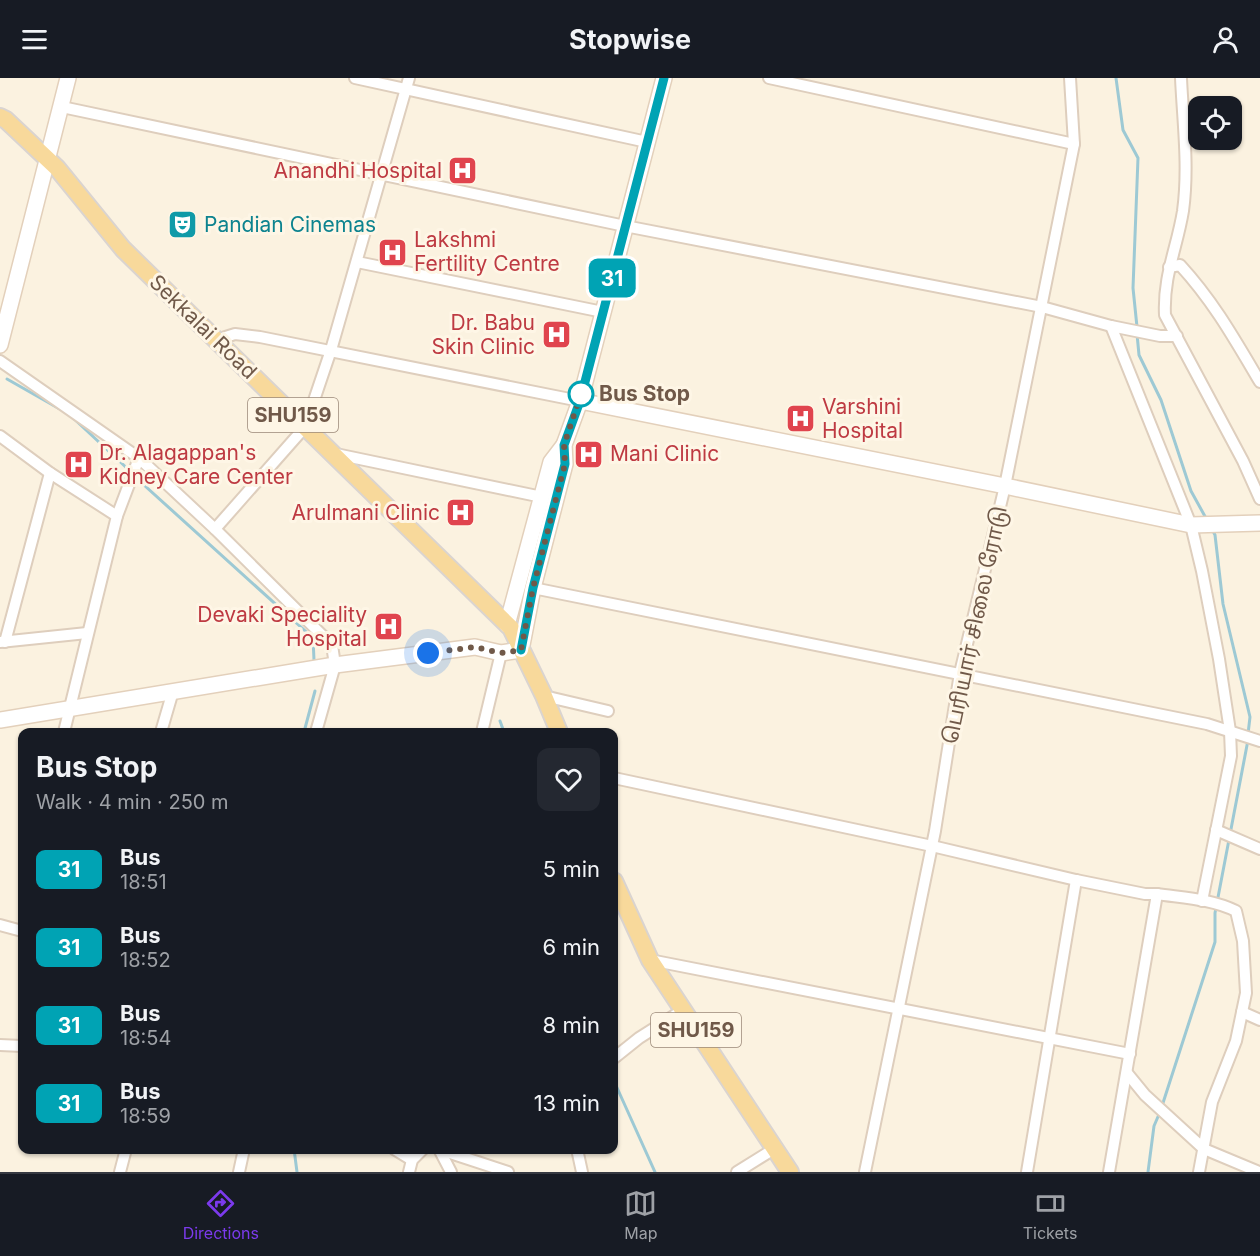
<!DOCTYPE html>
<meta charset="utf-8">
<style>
body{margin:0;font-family:Inter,"Noto Sans Tamil",sans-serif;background:#242831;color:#f1f3f6;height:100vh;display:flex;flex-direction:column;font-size:22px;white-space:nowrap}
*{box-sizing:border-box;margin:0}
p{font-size:20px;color:#9ea1a6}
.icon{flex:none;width:33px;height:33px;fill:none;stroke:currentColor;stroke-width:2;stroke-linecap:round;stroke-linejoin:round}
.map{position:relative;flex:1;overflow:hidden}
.details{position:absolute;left:18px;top:650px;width:600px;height:426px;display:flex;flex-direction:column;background:#171b24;border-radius:12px;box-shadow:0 2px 4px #0004}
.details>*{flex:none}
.badge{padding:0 12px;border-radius:9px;font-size:21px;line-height:39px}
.fabs{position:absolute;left:1188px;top:18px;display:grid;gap:12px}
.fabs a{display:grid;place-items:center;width:54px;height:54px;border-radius:12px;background:#171b24;box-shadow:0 2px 4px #0004;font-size:30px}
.you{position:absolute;width:30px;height:30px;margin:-15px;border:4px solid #fff;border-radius:50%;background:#1a73e8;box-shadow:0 0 0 9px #1a73e833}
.map>.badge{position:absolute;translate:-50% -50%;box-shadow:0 0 0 3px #fff}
.round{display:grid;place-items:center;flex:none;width:63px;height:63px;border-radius:12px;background:#242831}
.overview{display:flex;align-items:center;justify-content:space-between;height:102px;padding:0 18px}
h1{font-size:28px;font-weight:700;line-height:45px}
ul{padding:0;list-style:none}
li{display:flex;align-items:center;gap:18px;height:78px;padding:0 18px}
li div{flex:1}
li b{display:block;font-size:22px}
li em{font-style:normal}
li .badge{min-width:66px;font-weight:700;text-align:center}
header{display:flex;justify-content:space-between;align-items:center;height:78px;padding:0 18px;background:#171b24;font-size:27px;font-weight:700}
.tab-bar{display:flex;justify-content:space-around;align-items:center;height:84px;border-top:2px solid #363941;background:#171b24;font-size:16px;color:#9ea1a6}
.tab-bar a{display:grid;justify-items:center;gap:3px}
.tab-bar .on{color:#7c3aed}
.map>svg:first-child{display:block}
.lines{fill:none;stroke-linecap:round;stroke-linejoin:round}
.stream{stroke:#9dc9d4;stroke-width:3}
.street-casing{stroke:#decebd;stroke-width:14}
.secondary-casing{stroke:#e3d0bb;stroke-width:18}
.primary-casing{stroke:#dad4d0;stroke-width:20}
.street{stroke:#fff;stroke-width:10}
.secondary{stroke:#fff;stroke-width:15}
.primary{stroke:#f8d99b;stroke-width:16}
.line-casing{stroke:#fff;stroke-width:14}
.line{stroke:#00a3b4;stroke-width:9}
.walk{stroke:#705949;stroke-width:6;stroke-dasharray:0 10.8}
.stop-dot{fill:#fff;stroke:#00a3b4;stroke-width:3}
.labels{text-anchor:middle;stroke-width:6;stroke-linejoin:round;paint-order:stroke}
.shield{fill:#fef6e6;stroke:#9b8878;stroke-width:1.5}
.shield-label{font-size:20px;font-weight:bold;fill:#705949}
.health-label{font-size:21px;fill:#be3a42;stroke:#fef6e6;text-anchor:end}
.culture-label{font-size:21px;fill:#0d838f;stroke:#fef6e6;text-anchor:start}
.street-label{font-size:21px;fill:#705949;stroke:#fef6e6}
.stop-label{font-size:21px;font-weight:bold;fill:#705949;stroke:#fef6e6;text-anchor:start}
</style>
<header><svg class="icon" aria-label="menu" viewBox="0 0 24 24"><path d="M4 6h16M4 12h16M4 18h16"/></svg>Stopwise<svg class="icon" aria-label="person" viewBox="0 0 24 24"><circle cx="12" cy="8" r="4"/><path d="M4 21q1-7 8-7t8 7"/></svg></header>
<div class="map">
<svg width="1260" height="1094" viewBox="0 0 1260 1094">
<rect width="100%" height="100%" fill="#fbf2e0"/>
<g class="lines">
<!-- stream -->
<g class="stream">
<polyline points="1116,0 1123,52 1138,80 1133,210 1137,249"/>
<polyline points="1137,256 1139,277 1161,322 1191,413 1207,442"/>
<polyline points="7,301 58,330"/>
<polyline points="71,338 130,393"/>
<polyline points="134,398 313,560 314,582"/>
<polyline points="1212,451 1215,457 1223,526 1250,639 1248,656"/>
<polyline points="500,643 504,654"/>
<polyline points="304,654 315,613"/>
<polyline points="614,1003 655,1094"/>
<polyline points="1162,1028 1215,864 1215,835 1248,662"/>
<polyline points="294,1071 297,1094"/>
<polyline points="1148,1094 1154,1048 1160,1034"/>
</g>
<defs>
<g id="street">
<polyline points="355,0 647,64"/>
<polyline points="769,0 1074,66"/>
<path d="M1181,0C1183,44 1189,89 1183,133C1177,170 1163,198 1165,237L1243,383L1260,421"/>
<polyline points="62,29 625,148 1042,229 1111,248 1160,258 1177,258"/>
<polyline points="357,184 603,234"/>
<path d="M1169,189L1180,187C1214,224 1235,262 1260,304"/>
<polyline points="1111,248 1191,447 1202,493 1219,581 1230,653 1231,678 1202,823"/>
<polyline points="216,262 235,256 260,259 580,323"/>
<polyline points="0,283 139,380 215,451 332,567 335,587 316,654"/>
<polyline points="0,358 50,395 117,438"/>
<polyline points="336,376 542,419"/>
<polyline points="215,451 305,349 331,272 409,0"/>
<polyline points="533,510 1207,646 1260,663"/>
<polyline points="0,564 87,555"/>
<polyline points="5,564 50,395"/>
<polyline points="544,618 608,633"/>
<polyline points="64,654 117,438 139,380"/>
<polyline points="161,654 173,613"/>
<polyline points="482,654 501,575"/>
<polyline points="614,700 932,768 1076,802 1145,816 1157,816"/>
<polyline points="1216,752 1260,771"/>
<polyline points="0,847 22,853"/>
<polyline points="650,882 1130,976"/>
<polyline points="1242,934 1260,942"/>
<polyline points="0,967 22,968"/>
<polyline points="614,980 639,960 683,932"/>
<polyline points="1127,995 1145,1017 1204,1071 1259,1094"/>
<polyline points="394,1071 412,1082"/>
<polyline points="439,1071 451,1094"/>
<polyline points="577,1071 582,1094"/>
<polyline points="441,1072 508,1094"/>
<polyline points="120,1094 126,1071"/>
<polyline points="239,1094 244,1071"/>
<polyline points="409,1094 412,1082 423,1071"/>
<polyline points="737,1094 774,1071"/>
<polyline points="865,1094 935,753 960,595 1005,408 1074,66 1070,0"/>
<polyline points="1027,1094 1076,802"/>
<path d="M1109,1094L1157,816C1184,820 1212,821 1236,833L1243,863L1246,915L1236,963L1212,1024L1199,1094"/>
</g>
<g id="secondary">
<polyline points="0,267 68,0"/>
<polyline points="580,323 1005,408 1191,447 1260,445"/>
<polyline points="507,547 551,384 564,367"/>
<polyline points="0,642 335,587 475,569 501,575 521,572 533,510 565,386 564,367 580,323 664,0"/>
</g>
<g id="primary">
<polyline points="0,39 6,42 57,90 123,171 511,550 544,618 559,654"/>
<polyline points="614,803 650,882 790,1094"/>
</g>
</defs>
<!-- street casing -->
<use href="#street" class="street-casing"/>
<!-- secondary casing -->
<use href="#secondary" class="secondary-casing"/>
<!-- primary casing -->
<use href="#primary" class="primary-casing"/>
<!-- street -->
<use href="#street" class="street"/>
<!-- secondary -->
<use href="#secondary" class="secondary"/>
<!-- primary -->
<use href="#primary" class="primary"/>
</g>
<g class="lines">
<defs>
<polyline id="line" points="521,572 533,510 565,386 564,367 580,323 664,0"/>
</defs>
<!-- line casing -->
<use href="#line" class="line-casing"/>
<!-- line -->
<use href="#line" class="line"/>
<!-- walk -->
<polyline class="walk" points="428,575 475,569 501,575 521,572 533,510 565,386 564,367 581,316"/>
</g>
<!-- icons -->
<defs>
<symbol id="hospital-square" viewBox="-11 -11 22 22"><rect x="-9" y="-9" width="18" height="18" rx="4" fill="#e0444e" stroke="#fef6e6"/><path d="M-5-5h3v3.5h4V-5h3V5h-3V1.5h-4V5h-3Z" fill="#fff"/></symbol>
<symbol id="theatre-square" viewBox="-11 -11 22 22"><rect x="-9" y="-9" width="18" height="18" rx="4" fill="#0f9aa8" stroke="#fef6e6"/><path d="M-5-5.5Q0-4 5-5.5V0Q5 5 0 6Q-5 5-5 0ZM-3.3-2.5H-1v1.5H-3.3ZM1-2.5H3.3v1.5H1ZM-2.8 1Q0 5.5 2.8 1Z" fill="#fff"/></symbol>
</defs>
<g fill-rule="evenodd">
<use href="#hospital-square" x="446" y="76" width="33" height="33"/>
<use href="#theatre-square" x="166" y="130" width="33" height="33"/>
<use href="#hospital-square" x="376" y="158" width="33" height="33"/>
<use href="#hospital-square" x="540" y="240" width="33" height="33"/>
<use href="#hospital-square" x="784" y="324" width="33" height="33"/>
<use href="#hospital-square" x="572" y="360" width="33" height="33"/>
<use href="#hospital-square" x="62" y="370" width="33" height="33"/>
<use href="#hospital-square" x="444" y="418" width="33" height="33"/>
<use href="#hospital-square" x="372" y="532" width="33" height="33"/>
</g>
<!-- markers -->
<circle class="stop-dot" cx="581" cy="316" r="12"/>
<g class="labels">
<!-- shield labels -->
<g class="shield">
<rect x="248" y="320" width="90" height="34" rx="4.5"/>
<rect x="651" y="935" width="90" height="34" rx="4.5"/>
</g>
<g class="shield-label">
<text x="293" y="344">SHU159</text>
<text x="696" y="959">SHU159</text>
</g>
<!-- health labels -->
<g class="health-label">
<text x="442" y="100">Anandhi Hospital</text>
<text x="414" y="169" text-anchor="start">Lakshmi<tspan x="414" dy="24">Fertility Centre</tspan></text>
<text x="535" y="252">Dr. Babu<tspan x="535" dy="24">Skin Clinic</tspan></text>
<text x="822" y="336" text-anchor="start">Varshini<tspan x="822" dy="24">Hospital</tspan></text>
<text x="99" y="382" text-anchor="start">Dr. Alagappan's<tspan x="99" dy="24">Kidney Care Center</tspan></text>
<text x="610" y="383" text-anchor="start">Mani Clinic</text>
<text x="440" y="442">Arulmani Clinic</text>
<text x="367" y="544">Devaki Speciality<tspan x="367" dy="24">Hospital</tspan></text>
</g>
<!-- culture labels -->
<g class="culture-label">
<text x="204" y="154">Pandian Cinemas</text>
</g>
<!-- street labels -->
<g class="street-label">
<text transform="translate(203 249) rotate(44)" y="7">Sekkalai Road</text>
<text transform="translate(975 547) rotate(-78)" y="7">பெரியார் சிலை ரோடு</text>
</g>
<!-- stop labels -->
<g class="stop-label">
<text x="599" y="323">Bus Stop</text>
</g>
</g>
</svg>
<div class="fabs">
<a><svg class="icon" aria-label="locate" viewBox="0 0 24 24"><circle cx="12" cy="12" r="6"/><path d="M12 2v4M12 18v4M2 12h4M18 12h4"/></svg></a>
</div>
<div class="you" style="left:428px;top:575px"></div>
<b class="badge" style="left:612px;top:200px;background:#00a3b4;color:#fff">31</b>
<section class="details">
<div class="overview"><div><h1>Bus Stop</h1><p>Walk · 4 min · 250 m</p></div><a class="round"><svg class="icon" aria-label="heart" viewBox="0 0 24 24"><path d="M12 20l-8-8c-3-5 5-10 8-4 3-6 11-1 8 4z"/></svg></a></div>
<ul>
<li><span class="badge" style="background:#00a3b4;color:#fff">31</span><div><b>Bus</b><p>18:51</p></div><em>5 min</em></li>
<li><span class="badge" style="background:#00a3b4;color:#fff">31</span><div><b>Bus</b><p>18:52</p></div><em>6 min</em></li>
<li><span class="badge" style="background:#00a3b4;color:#fff">31</span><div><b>Bus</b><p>18:54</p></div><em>8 min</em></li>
<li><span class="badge" style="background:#00a3b4;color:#fff">31</span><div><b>Bus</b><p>18:59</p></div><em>13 min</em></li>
</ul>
</section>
</div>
<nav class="tab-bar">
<a class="on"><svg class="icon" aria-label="directions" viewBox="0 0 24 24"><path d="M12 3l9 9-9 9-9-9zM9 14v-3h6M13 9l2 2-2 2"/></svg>Directions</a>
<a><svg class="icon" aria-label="map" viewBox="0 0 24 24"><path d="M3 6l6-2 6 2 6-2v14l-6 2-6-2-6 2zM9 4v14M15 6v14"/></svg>Map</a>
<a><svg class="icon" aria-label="tickets" viewBox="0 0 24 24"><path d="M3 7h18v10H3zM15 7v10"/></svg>Tickets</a>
</nav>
